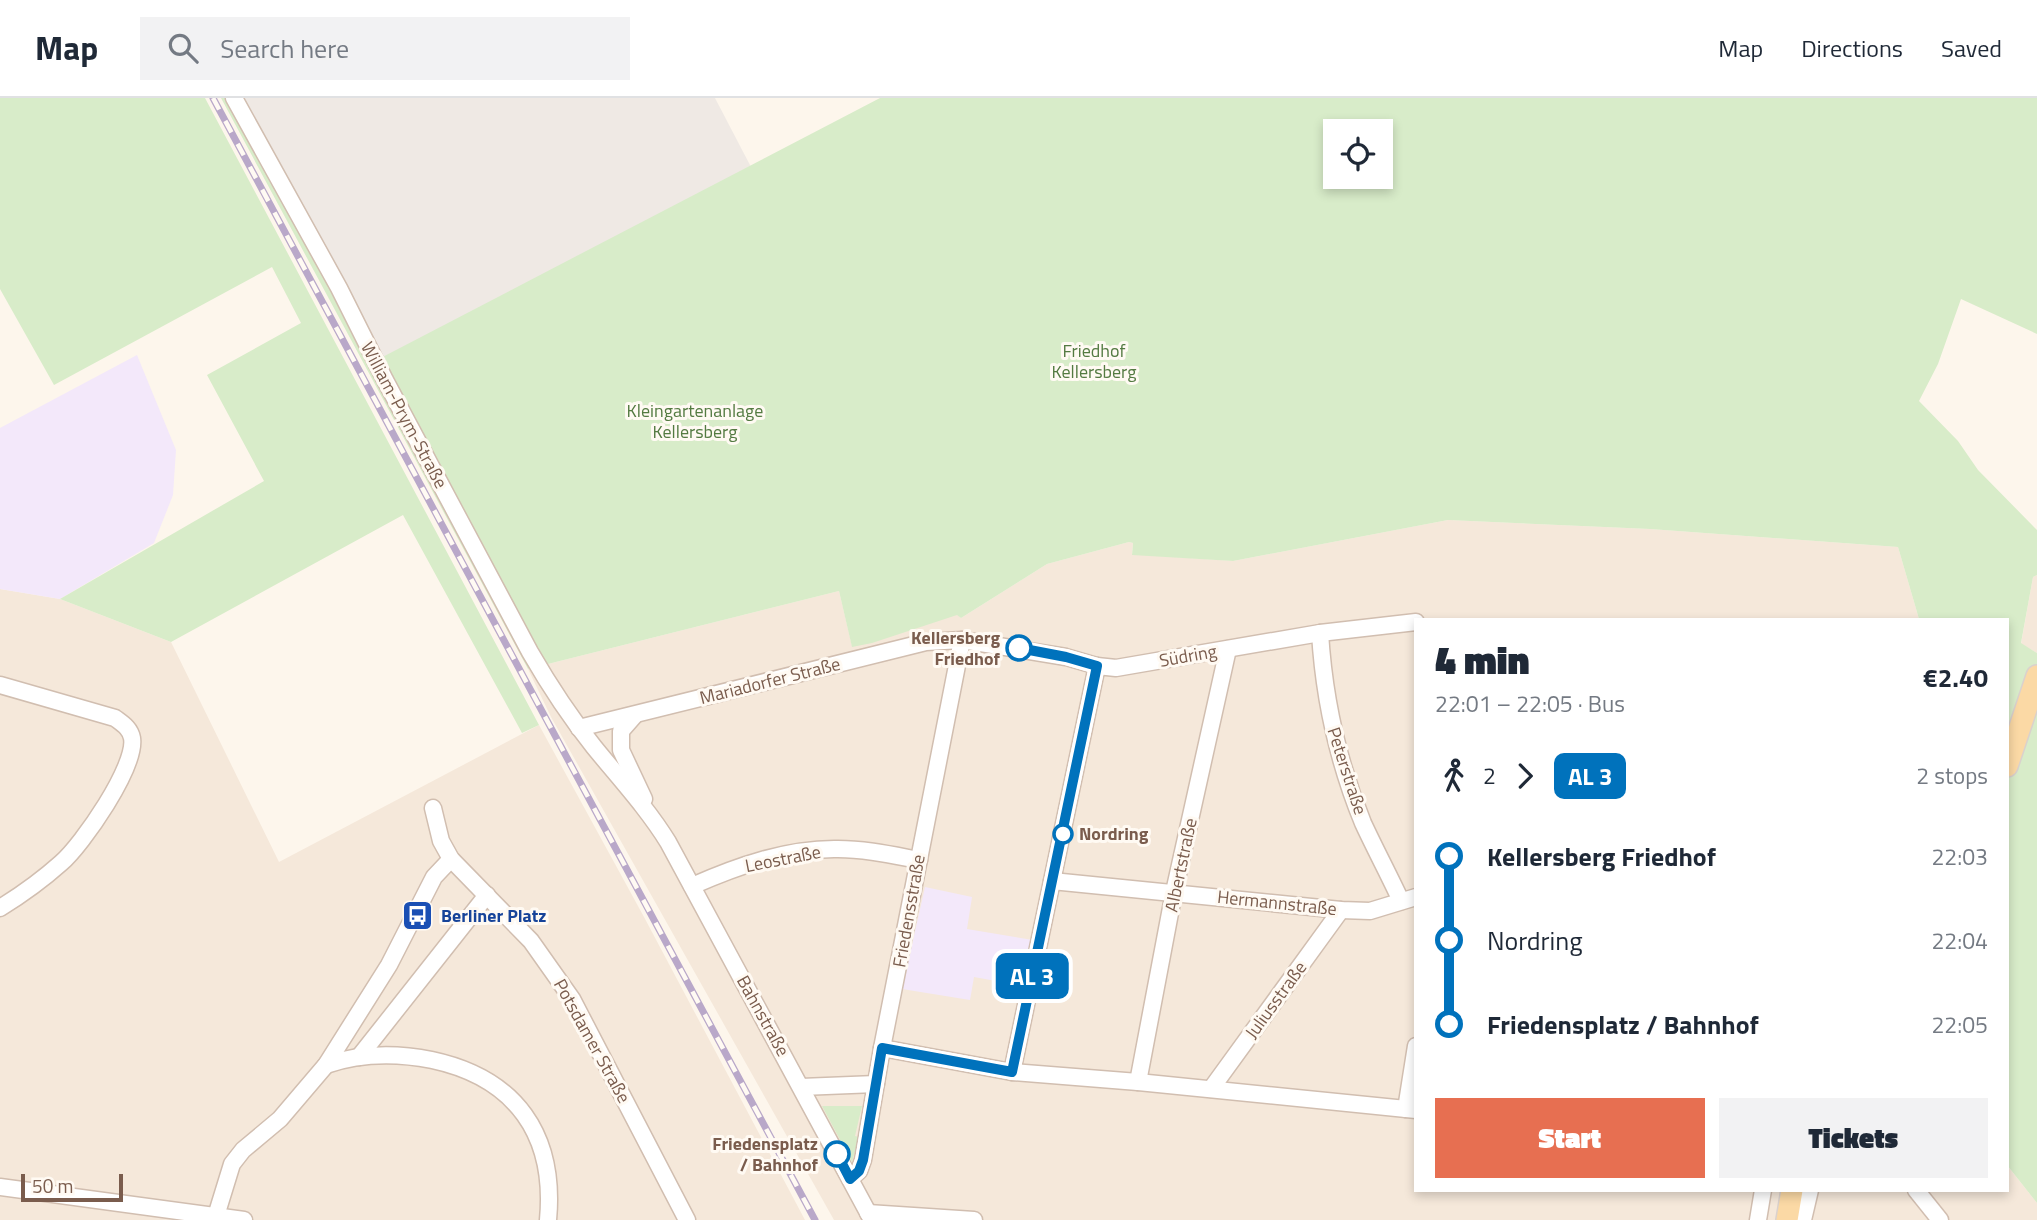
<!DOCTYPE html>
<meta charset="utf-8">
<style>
body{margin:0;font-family:"Titillium Web",sans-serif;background:#f2f2f3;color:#1f2937;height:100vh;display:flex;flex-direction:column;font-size:26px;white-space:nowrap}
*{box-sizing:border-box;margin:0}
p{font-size:23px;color:#747a83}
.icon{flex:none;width:38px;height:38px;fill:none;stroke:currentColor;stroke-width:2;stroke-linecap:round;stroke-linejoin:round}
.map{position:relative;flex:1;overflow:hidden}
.details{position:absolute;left:1414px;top:520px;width:595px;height:574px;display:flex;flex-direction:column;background:#fff;border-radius:0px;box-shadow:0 4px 10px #0003}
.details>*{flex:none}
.badge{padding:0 14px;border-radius:10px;font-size:24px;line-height:46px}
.tools{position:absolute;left:1323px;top:21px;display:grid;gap:14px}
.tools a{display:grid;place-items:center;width:70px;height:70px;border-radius:0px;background:#fff;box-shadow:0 4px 10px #0003;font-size:35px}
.scale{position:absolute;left:21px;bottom:18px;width:102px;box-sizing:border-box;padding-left:7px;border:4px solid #7a5c4d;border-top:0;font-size:19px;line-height:24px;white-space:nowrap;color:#7a5c4d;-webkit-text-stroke:5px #fffaf3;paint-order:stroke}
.map>.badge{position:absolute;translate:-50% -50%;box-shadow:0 0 0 4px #fff}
.legs{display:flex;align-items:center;gap:10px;height:77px;padding:0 21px;font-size:23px}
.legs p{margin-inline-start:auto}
.head{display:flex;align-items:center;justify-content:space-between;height:119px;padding:0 21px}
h1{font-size:38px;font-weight:800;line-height:52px}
.button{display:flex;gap:14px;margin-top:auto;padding:14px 21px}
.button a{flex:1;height:80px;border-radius:0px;background:#e76f51;color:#fff;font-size:28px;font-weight:800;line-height:80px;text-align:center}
.button a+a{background:#f2f2f3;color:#1f2937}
ul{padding:0 21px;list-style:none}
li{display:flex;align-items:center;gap:24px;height:84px;font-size:26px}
li i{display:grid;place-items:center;width:10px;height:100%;margin:0 9px;background:currentColor}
li i::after{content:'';width:18px;height:18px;margin:-9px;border:5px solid;border-radius:50%;background:#fff}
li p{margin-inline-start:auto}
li:first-child i{background:linear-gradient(#0000 50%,currentColor 0)}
li:last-child i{background:linear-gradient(currentColor 50%,#0000 0)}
header{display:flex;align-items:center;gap:42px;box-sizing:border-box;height:98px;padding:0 35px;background:#fff;border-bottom:2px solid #e0e1e3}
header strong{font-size:33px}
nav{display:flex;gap:38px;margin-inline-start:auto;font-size:24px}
.search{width:490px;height:63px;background:#f2f2f3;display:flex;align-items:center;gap:18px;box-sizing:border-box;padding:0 24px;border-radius:0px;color:#747a83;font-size:26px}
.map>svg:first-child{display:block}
.residential{fill:#f5e8da}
.industrial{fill:#efe9e4}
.education{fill:#f3e8fa}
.green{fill:#d8ecc9;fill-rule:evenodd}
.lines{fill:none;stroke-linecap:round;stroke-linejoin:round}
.minor-casing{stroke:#d1beb0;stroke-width:19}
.major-casing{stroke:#dad1cd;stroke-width:24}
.minor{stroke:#fff;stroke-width:16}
.major{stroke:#fbd9a5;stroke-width:21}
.rail-casing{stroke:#b9a8c9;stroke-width:7}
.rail{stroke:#fffaf3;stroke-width:4.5;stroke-dasharray:13;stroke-linecap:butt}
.line-1-casing{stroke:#fff;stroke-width:16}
.line-1{stroke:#0072bc;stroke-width:10}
.stop-1-dot{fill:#fff;stroke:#0072bc;stroke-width:3.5}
.labels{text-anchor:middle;stroke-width:6;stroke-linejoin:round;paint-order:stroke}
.park-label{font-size:18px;fill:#537a41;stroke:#fffaf3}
.street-label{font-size:18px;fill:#7a5c4d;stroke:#fffaf3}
.stop-label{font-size:18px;font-weight:bold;fill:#7a5c4d;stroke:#fffaf3;text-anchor:end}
.transit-label{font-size:18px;font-weight:bold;fill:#164399;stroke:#fffaf3;text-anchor:start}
</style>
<header>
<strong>Map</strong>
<div class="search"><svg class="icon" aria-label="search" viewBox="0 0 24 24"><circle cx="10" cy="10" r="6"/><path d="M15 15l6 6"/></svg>Search here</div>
<nav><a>Map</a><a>Directions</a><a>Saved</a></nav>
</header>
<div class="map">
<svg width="2037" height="1122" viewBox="0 0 2037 1122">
<rect width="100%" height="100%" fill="#fdf6ec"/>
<!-- residential -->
<g class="residential">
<polygon points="1448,422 1650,431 1898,449 1919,521 1416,522 1416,1092 2007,1092 2007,1067 2037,1105 2037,1122 834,1122 551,619 528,571 839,493 852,548 957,516 961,520 1047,466 1129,444 1133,445 1132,456 1233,463"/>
<polygon points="2037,477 2037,555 2021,546 2033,479"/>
<polygon points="0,491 60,501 171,544 279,764 539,627 644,819 805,1122 0,1122"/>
</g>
<!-- industrial -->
<polygon class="industrial" points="231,0 715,0 751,69 371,266"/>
<!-- education -->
<g class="education">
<polygon points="137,257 176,352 173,397 154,445 60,501 0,491 0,330"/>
<polygon points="925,789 972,799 967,831 1033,842 1023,888 974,879 970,902 902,891"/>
</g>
<!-- green -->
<g class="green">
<polygon points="0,0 205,0 539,627 522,635 403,417 171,544 60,501 264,383 207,277 301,225 272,169 54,287 0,191"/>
<path d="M221,0H231L371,265L880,0H2037V236L1961,201L1938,266L1919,303L1958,343L1978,372L2037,432V477L2033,479L2021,545L2037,555V1105L2007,1067V522L1919,521L1898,449L1650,431L1448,422L1233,463L1132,457L1133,445L1129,444L1047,466L961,520L957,517L872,545L852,549L839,493L528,571ZM1335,33H1381V79H1335Z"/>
<polygon points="822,1008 862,1008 855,1038 859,1039 852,1064"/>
</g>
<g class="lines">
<defs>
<g id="minor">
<path d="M234,0L339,190L385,282L530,554C549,587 570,619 594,649C620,681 647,710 668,744L872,1122"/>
<path d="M1320,535C1324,601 1338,664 1363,725C1375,751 1389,777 1401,803"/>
<path d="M0,587L115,620C123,626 130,630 132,640C137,668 82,747 61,765C42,782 21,797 0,810"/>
<polyline points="635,617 621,633 621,652 644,701"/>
<polyline points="579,630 926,544 962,542 1066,559 1097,568 1116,570 1320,535 1416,524"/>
<polyline points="433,710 441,743 451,761 531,843 572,901 687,1122"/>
<polyline points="1052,783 1341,812 1370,813 1416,799"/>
<path d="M692,788C737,768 788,750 838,751C865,751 892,757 919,762"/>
<polyline points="882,950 1012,974 1138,984 1416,1012"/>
<polyline points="359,959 487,797"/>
<path d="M326,967C361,955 396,955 432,962C516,980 556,1037 548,1122"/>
<polyline points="1012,974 1097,568"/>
<polyline points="1138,984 1174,794 1228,551"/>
<polyline points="801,989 876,986"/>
<polyline points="1211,991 1341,812"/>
<polyline points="1406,1011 1416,948"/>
<polyline points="850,1081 859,1073 863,1062 882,950 962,542"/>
<polyline points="0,1089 244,1122"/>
<polyline points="1916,1092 1940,1122"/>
<polyline points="868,1115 974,1122"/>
<polyline points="216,1118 232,1066 243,1052 280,1021 326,967 389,867 434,779 451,761"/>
<polyline points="1758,1122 1763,1092"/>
<polyline points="1803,1122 1810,1092"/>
</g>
<g id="major">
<polyline points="2007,668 2037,578"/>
<polyline points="1787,1122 1792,1092"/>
</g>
</defs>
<!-- minor casing -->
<use href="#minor" class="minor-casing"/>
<!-- major casing -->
<use href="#major" class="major-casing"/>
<!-- minor -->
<use href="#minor" class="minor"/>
<!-- major -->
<use href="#major" class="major"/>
<defs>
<polyline id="rail" points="213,0 815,1122"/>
</defs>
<!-- rail casing -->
<use href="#rail" class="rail-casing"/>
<!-- rail -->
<use href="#rail" class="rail"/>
</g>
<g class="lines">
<defs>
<polyline id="line-1" points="837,1056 850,1081 859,1073 863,1062 882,950 1012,974 1097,568 1066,559 1019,550"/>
</defs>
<!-- line-1 casing -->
<use href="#line-1" class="line-1-casing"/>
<!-- line-1 -->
<use href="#line-1" class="line-1"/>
</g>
<!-- icons -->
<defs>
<symbol id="bus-square" viewBox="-11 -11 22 22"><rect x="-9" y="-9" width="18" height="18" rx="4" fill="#1a4fb4" stroke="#fffaf3"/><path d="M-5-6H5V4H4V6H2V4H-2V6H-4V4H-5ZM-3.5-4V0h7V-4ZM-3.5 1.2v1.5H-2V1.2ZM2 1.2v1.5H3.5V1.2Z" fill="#fff"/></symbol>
</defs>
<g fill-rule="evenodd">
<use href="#bus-square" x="400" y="800" width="35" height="35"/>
</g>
<!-- markers -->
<g class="stop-1-dot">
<circle cx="1019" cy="550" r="12"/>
<circle cx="1063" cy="736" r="9"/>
<circle cx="837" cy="1056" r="12"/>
</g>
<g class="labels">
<!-- park labels -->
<g class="park-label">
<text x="1094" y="259">Friedhof<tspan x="1094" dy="21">Kellersberg</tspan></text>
<text x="695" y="319">Kleingartenanlage<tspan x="695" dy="21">Kellersberg</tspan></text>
</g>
<!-- street labels -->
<g class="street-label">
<text transform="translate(404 317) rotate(62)" y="6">William-Prym-Straße</text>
<text transform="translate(1188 558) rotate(-10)" y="6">Südring</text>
<text transform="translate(770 583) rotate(-14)" y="6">Mariadorfer Straße</text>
<text transform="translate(1347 673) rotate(72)" y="6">Peterstraße</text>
<text transform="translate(783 761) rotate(-11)" y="6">Leostraße</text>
<text transform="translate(1181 767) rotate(-78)" y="6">Albertstraße</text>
<text transform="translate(1277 805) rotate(6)" y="6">Hermannstraße</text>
<text transform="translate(909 813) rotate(-80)" y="6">Friedensstraße</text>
<text transform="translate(1276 902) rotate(-54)" y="6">Juliusstraße</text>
<text transform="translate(763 918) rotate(61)" y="6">Bahnstraße</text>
<text transform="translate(592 943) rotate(61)" y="6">Potsdamer Straße</text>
</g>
<!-- stop labels -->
<g class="stop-label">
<text x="1000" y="546">Kellersberg<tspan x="1000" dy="21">Friedhof</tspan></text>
<text x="1079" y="742" text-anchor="start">Nordring</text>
<text x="818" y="1052">Friedensplatz<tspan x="818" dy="21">/ Bahnhof</tspan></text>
</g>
<!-- transit labels -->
<g class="transit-label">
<text x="441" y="824">Berliner Platz</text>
</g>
</g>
</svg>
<div class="tools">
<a><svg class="icon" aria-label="locate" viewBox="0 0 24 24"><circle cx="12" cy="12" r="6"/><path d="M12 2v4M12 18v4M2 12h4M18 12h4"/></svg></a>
</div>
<div class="scale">50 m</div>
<b class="badge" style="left:1032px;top:878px;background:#0072bc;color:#fff">AL 3</b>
<section class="details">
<div class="head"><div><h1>4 min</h1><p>22:01 – 22:05 · Bus</p></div><b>€2.40</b></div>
<div class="legs"><svg class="icon" aria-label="walk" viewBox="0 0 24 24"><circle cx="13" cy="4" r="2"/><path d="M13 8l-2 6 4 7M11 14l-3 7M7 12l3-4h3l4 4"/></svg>2<svg class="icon" aria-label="forward" viewBox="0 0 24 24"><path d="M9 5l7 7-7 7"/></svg><b class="badge" style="background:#0072bc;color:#fff">AL 3</b><p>2 stops</p></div>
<ul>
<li><i style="color:#0072bc"></i><b>Kellersberg Friedhof</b><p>22:03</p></li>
<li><i style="color:#0072bc"></i><span>Nordring</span><p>22:04</p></li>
<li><i style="color:#0072bc"></i><b>Friedensplatz / Bahnhof</b><p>22:05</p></li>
</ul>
<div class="button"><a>Start</a><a>Tickets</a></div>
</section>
</div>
